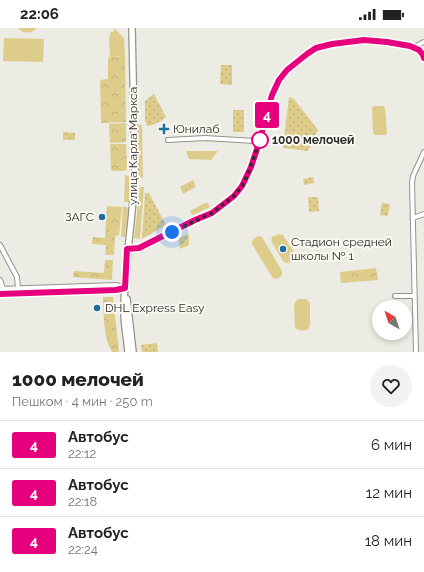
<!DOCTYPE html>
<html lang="ru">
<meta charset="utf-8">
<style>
body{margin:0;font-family:Raleway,sans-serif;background:#f2f2f2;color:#222;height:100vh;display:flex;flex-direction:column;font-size:15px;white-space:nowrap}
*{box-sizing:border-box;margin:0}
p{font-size:13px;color:#767676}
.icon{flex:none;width:22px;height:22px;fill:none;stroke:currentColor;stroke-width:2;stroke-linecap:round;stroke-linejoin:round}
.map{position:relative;height:324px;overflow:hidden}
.panel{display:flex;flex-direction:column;background:#fff;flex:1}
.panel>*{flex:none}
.badge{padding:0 8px;border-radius:3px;font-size:14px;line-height:26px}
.needle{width:26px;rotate:321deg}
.controls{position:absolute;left:372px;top:272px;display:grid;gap:8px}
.controls a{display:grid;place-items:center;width:40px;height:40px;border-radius:50%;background:#fff;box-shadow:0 2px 6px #0003;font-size:20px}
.you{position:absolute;width:20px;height:20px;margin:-10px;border:3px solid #fff;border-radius:50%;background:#1a73e8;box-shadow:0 0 0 6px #1a73e833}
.map>.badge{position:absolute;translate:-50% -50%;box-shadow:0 0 0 2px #fff}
.round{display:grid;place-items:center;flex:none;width:42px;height:42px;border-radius:21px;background:#f2f2f2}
.headline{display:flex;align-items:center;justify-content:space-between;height:68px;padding:0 12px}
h1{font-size:19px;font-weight:800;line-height:30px}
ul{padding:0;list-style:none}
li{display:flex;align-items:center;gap:12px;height:48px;padding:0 12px;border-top:1px solid #e0e0e0}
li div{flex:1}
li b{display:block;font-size:15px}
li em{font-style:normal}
li .badge{min-width:44px;font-weight:700;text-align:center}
.status{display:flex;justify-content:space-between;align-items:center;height:28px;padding:0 20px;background:#fff;direction:ltr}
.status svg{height:11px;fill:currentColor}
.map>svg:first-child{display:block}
.grass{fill:#decc8b}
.forest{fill:url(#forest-crowns)}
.park{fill:url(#park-dots)}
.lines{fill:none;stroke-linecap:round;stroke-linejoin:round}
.minor-casing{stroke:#94928c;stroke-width:6}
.major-casing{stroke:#94928c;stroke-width:8}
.minor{stroke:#fff;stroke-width:4}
.major{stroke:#fff;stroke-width:5.5}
.line-casing{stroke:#fff;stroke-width:9}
.line{stroke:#e6007e;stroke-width:6}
.walk{stroke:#2f2e2c;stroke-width:4;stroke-dasharray:0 7.2}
.poi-dot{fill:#1c6fa0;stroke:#faf8f1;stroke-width:1.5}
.stop-dot{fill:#fff;stroke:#e6007e;stroke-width:2}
.labels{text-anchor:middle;stroke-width:4;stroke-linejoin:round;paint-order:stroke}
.poi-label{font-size:12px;fill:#2f2e2c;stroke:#faf8f1;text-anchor:start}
.stop-label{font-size:12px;font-weight:bold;fill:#2f2e2c;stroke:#faf8f1;text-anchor:start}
.street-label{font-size:12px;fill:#2f2e2c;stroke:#faf8f1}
</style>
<div class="status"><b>22:06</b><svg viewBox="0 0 49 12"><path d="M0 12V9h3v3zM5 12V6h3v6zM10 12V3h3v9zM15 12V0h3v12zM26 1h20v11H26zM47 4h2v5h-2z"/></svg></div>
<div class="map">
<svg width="424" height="324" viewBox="0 0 424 324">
<defs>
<pattern id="forest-crowns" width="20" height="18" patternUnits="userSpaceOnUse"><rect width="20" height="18" fill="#decc8b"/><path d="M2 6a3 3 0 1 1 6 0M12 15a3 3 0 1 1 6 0" fill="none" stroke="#bfb078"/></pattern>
<pattern id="park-dots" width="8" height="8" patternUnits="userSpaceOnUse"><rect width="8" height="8" fill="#decc8b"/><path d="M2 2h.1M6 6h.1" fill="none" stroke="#bfb078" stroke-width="1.8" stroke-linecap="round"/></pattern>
</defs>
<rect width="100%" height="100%" fill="#ecebe4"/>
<!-- grass -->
<g class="grass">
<path d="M18,0H37C31,6 23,6 18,0Z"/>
<polygon points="115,1 124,10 125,28 110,29 109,10 111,4 113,4"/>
<polygon points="4,10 44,11 43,34 3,33"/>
<polygon points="373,78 383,78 385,80 387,105 385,107 375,107 373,105 372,80"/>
<polygon points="138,97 142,97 143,151 140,148 138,145"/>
<polygon points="186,123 218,123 211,132 189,131"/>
<polygon points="125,147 129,148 129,174 124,174"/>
<polygon points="140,159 144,159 140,211 134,210"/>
<polygon points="207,174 210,179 193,187 190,183"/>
<polygon points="123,178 128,180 128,181 125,209 121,209"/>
<path d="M279,206L283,207L295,226V230C292,234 287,237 283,233L271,213L272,209Z"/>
<path d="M259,208L262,209L282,243V247C279,251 276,252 272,249L252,216V213L256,209Z"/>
<polygon points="96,260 96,261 6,264 6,263"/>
<path d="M298,271H306L310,275V297L307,302C302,303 298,303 295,299L294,276L296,273Z"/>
</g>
<!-- forest -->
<g class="forest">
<polygon points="125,28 126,94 101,95 100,52 108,51 108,29"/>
<polygon points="126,95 126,114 110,115 109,96"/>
<polygon points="126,116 127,141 124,143 112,143 111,141 110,116"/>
<polygon points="107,178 122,179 119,207 115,208 114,227 105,227 106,217 92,216 93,209 105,210"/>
<polygon points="105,232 113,232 112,252 73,249 74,243 104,245"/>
<polygon points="376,240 378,252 341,255 340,244"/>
<path d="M113,269L119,324H112C103,308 104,288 103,269Z"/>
</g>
<!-- park -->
<g class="park">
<polygon points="221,37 232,37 232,57 220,56"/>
<path d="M154,66L166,89C160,94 155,97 147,98L145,92V73Z"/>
<polygon points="289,69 294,71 318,102 308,123 283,120"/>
<rect x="233" y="82" width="11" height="22"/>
<polygon points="63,104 75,105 75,112 63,112"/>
<polygon points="313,149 314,155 304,157 303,151"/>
<polygon points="193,152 196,159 183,166 180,159"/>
<polygon points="145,165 149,165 166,197 142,211"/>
<polygon points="308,169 318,169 319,183 309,184"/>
<polygon points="382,175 390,176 388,188 380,187"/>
<polygon points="189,206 189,217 180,221 178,210"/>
<polygon points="157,315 158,324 142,324 141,317"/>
</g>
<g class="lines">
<defs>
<g id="minor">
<polyline points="411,18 416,18 424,14"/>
<polyline points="168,112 205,110 255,113 259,115"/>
<polyline points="413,190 424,186"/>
<polyline points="0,217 17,249 18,260"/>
<polyline points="127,221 139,220 195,193 212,185 224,177 234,168 242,158 251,139 259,115 272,67 279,52 287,42 307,26 316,20 332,16 364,12 387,14 410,18 417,21 424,27"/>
<polyline points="0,252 3,260"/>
<polyline points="0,261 116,257 124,259"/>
<polyline points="0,266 116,262 125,260"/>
<polyline points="395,268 414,268"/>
<polyline points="416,324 412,155 413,148 424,124"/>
</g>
<g id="major">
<polyline points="127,271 133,324"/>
<path d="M128,324C127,309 123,293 124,278C125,233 133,189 135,144L132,0"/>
</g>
</defs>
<!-- minor casing -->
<use href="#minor" class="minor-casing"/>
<!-- major casing -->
<use href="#major" class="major-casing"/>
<!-- minor -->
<use href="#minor" class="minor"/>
<!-- major -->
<use href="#major" class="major"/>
</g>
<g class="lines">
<defs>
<polyline id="line" points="0,266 116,262 125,260 127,221 139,220 195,192 212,185 234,168 242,158 251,139 259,115 272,67 279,52 287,42 307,26 316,20 332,16 364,12 387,14 410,18 419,22 423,27 424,30"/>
</defs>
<!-- line casing -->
<use href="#line" class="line-casing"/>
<!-- line -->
<use href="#line" class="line"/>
<!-- walk -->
<polyline class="walk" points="172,204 212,185 234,168 242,158 248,146 260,112"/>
</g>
<!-- markers -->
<g class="poi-dot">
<path d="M162 95h4v4h4v4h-4v4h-4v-4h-4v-4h4z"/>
<circle cx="102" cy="189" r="4"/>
<circle cx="283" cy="221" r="4"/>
<circle cx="97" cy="280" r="4"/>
</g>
<circle class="stop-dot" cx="260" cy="112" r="8"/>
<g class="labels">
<!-- poi labels -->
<g class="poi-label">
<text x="173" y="105">Юнилаб</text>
<text x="94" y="193" text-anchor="end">ЗАГС</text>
<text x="291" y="218">Стадион средней<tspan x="291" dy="14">школы № 1</tspan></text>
<text x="105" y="284">DHL Express Easy</text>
</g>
<!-- stop labels -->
<g class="stop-label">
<text x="272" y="116">1000 мелочей</text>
</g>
<!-- street labels -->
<g class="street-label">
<text transform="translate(133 118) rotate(-90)" y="4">улица Карла Маркса</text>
</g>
</g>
</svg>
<div class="controls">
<a><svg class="needle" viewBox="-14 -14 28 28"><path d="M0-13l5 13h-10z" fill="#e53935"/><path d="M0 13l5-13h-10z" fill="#767676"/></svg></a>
</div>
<div class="you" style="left:172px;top:204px"></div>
<b class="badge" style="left:267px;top:87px;background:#e6007e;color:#fff">4</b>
</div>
<section class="panel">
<div class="headline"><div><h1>1000 мелочей</h1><p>Пешком · 4 мин · 250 m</p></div><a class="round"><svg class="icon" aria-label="heart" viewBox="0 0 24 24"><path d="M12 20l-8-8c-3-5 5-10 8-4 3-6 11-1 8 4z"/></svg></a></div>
<ul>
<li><span class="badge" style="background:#e6007e;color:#fff">4</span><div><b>Автобус</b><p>22:12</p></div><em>6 мин</em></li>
<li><span class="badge" style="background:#e6007e;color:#fff">4</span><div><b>Автобус</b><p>22:18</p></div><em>12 мин</em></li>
<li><span class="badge" style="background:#e6007e;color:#fff">4</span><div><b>Автобус</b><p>22:24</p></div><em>18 мин</em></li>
</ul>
</section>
